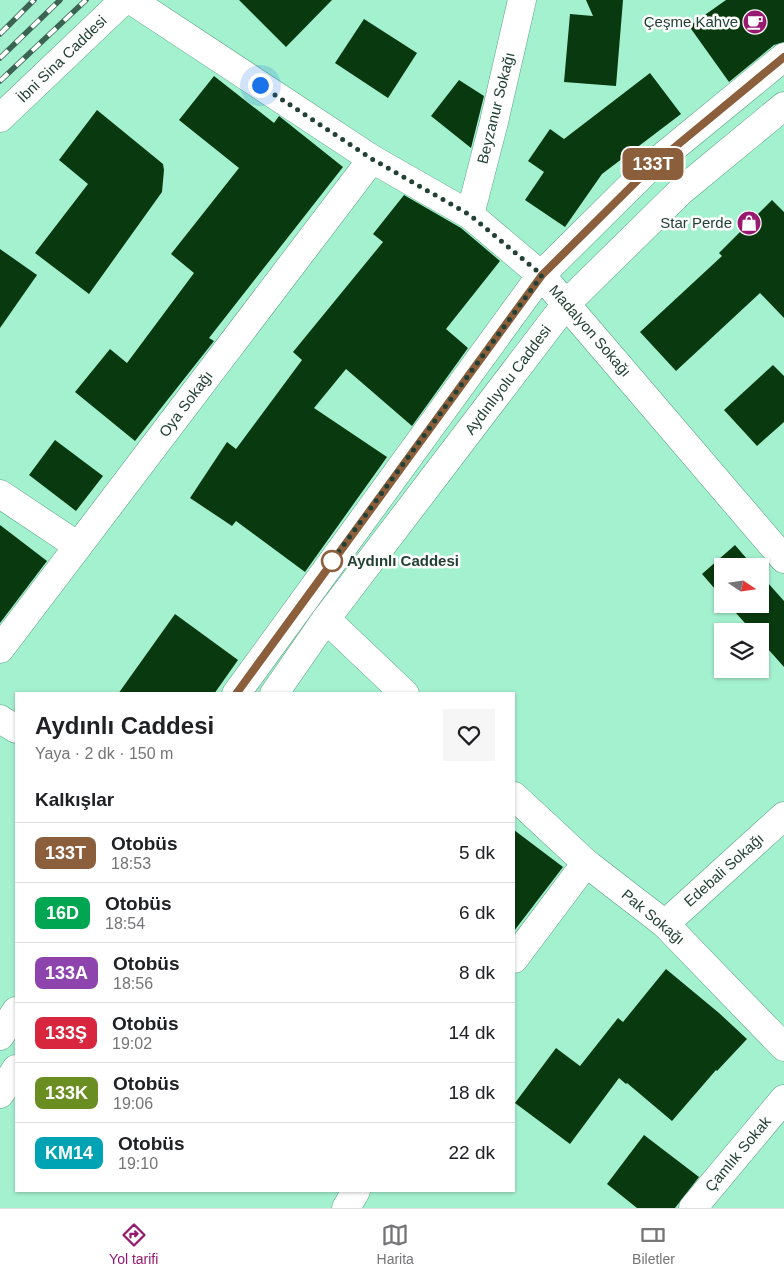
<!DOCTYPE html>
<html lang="tr">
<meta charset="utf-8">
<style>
body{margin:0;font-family:Arial,sans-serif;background:#f6f6f6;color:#202124;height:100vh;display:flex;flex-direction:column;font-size:19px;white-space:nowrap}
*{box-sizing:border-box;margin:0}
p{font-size:16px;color:#757577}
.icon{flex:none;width:28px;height:28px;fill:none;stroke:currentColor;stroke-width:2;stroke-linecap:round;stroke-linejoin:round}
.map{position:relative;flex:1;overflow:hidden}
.details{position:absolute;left:15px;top:692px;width:500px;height:500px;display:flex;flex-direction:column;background:#fff;border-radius:0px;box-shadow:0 1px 4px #0004}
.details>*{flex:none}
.badge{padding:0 10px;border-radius:8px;font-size:18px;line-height:32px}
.needle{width:32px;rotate:103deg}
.controls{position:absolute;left:714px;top:558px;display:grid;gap:10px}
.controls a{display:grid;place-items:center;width:55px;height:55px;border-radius:0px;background:#fff;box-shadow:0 1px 4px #0004;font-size:25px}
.you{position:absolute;width:25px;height:25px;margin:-12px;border:4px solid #fff;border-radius:50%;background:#1a73e8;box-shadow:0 0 0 8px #1a73e833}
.map>.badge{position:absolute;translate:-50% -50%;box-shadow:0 0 0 2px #fff}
h2{padding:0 20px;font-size:19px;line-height:45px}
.round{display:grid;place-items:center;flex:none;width:52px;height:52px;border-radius:0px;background:#f6f6f6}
.summary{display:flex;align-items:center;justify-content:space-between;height:85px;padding:0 20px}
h1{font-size:24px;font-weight:700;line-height:38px}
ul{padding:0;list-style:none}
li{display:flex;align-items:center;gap:15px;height:60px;padding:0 20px;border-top:1px solid #e0e0e0}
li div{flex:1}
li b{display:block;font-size:19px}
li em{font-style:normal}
li .badge{min-width:55px;font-weight:700;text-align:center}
.tabs{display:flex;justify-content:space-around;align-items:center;height:70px;border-top:1px solid #e0e0e0;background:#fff;font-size:14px;color:#757577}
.tabs a{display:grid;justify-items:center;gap:2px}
.tabs .active{color:#981970}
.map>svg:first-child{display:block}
.building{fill:#09390f}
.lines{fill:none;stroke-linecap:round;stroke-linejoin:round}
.minor-casing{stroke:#55a081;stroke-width:29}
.major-casing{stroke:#55a081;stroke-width:29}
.minor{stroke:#fff;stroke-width:28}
.major{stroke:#fff;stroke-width:28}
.rail-casing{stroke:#3b6352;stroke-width:5.5}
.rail{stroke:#fefefe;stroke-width:4;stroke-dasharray:11;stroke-linecap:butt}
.line-casing{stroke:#fff;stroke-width:11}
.line{stroke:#8b5e3c;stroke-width:8}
.walk{stroke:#224134;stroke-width:5;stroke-dasharray:0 9}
.stop-dot{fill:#fff;stroke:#8b5e3c;stroke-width:2.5}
.labels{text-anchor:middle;stroke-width:5;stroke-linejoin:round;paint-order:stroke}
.poi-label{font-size:15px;fill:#224134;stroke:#fefefe;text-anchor:end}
.street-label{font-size:15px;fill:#224134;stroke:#fefefe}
.stop-label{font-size:15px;font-weight:bold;fill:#224134;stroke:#fefefe;text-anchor:start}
</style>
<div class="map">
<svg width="784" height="1208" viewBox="0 0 784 1208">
<rect width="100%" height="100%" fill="#a4f1cf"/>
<!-- building -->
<g class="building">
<polygon points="239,0 332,0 286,47"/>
<polygon points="586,0 623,0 616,86 564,82 570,14 593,16"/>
<polygon points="726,0 784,0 784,42 774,45 729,82 689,26"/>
<polygon points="364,19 417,53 388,98 335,63"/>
<polygon points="650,73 681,114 602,174 565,227 525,200 544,172 528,161 550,129 564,139"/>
<polygon points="214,76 274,123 279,116 343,167 209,338 214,341 135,441 75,392 110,349 127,363 194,273 171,254 239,168 179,120"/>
<polygon points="459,80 484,96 471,148 431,116"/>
<polygon points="97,110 163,164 164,170 162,192 89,294 35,253 88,184 59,160"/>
<polygon points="404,195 461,228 500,261 446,329 468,348 412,426 346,369 314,408 387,457 305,572 236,521 232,526 190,498 227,442 236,449 302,360 293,352 383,242 373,234"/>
<polygon points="772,200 784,212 784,318 760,293 676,371 640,332 722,256 719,253"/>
<polygon points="0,249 37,275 0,328"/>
<polygon points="773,365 784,376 784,422 757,446 724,410"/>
<polygon points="55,440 103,476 76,511 29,475"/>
<polygon points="0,525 47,561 0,623"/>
<polygon points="735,545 753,566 722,566 722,597 702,574"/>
<polygon points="760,574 784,601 784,667 760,640 760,631 752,631 728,604 760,604"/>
<polygon points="175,614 238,660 214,694 118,694"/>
<polygon points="514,830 563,867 514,931"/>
<polygon points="666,969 719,1013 747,1039 717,1071 716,1070 672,1121 627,1083 626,1084 619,1078 570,1144 515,1103 556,1048 580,1066 618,1018 623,1022"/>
<polygon points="644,1135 699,1177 675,1208 637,1208 607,1184"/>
</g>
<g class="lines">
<defs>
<g id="minor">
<polyline points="131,0 372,159 470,215 541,275 784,559"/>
<polyline points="0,118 124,0"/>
<polyline points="470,215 494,122 522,0"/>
<polyline points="0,494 78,546"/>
<polyline points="326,619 405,694"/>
<polyline points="0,649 372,159"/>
<polyline points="0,719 16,729"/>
<polyline points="514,796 586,863 665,924 784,1047"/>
<polyline points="665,924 784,816"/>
<polyline points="514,959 586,863"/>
<polyline points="346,1208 356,1191"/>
<polyline points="693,1208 784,1099"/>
</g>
<g id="major">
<polyline points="236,694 541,275 651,166 784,57"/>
<polyline points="274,694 326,619 566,304 681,191 784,106"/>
<polyline points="0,1036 16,1011"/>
<polyline points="0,1094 16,1069"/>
</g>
</defs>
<!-- minor casing -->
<use href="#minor" class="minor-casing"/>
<!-- major casing -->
<use href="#major" class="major-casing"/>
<!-- minor -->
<use href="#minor" class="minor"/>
<!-- major -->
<use href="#major" class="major"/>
<defs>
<g id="rail">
<polyline points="0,34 34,0"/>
<polyline points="0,58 60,0"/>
<polyline points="0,81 86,0"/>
</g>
</defs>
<!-- rail casing -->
<use href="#rail" class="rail-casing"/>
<!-- rail -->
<use href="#rail" class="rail"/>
</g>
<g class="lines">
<defs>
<polyline id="line" points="236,694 542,275 652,166 784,57"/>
</defs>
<!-- line casing -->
<use href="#line" class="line-casing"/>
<!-- line -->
<use href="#line" class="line"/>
<!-- walk -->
<polyline class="walk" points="260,85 372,159 470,215 542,275 332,561"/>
</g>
<!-- icons -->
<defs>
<symbol id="cafe-disc" viewBox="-11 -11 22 22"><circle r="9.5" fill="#981970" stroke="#fefefe"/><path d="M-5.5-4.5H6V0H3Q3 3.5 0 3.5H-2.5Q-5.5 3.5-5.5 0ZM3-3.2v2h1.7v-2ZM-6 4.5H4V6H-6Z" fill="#fff"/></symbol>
<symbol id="shop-disc" viewBox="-11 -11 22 22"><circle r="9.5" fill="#981970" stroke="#fefefe"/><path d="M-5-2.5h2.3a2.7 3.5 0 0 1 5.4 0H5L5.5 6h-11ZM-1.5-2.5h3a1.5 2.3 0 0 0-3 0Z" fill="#fff"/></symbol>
</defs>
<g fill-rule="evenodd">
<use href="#cafe-disc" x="741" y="8" width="28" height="28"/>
<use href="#shop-disc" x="735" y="209" width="28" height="28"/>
</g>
<!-- markers -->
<circle class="stop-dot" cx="332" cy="561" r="10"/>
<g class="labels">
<!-- poi labels -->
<g class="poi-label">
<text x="738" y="27">Çeşme Kahve</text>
<text x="732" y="228">Star Perde</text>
</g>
<!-- street labels -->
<g class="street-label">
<text transform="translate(62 59) rotate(-44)" y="5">İbni Sina Caddesi</text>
<text transform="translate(496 108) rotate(-76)" y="5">Beyzanur Sokağı</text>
<text transform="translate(590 331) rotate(49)" y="5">Madalyon Sokağı</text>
<text transform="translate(508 380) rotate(-53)" y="5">Aydınlıyolu Caddesi</text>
<text transform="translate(186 404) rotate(-53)" y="5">Oya Sokağı</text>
<text transform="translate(724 870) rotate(-42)" y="5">Edebali Sokağı</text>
<text transform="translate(653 917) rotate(40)" y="5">Pak Sokağı</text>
<text transform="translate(738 1154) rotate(-50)" y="5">Çamlık Sokak</text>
</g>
<!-- stop labels -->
<g class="stop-label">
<text x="347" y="566">Aydınlı Caddesi</text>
</g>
</g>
</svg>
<div class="controls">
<a><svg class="needle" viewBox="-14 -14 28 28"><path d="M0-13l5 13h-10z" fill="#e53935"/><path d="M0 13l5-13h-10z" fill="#757577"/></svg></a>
<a><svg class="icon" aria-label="layers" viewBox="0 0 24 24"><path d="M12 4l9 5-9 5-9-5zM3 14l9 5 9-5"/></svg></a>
</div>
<div class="you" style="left:260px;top:85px"></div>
<b class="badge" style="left:653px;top:164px;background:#8b5e3c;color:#fff">133T</b>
<section class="details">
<div class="summary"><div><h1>Aydınlı Caddesi</h1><p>Yaya · 2 dk · 150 m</p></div><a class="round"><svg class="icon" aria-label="heart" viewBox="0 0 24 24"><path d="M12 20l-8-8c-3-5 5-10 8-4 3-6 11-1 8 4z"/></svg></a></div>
<h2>Kalkışlar</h2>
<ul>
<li><span class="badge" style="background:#8b5e3c;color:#fff">133T</span><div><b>Otobüs</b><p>18:53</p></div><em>5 dk</em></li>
<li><span class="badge" style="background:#00a651;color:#fff">16D</span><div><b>Otobüs</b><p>18:54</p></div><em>6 dk</em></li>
<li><span class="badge" style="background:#8e44ad;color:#fff">133A</span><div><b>Otobüs</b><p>18:56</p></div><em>8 dk</em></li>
<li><span class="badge" style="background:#d7263d;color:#fff">133Ş</span><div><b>Otobüs</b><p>19:02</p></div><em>14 dk</em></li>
<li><span class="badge" style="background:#6b8e23;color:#fff">133K</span><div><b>Otobüs</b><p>19:06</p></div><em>18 dk</em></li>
<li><span class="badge" style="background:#00a3b4;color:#fff">KM14</span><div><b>Otobüs</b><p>19:10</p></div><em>22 dk</em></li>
</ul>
</section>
</div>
<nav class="tabs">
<a class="active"><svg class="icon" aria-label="directions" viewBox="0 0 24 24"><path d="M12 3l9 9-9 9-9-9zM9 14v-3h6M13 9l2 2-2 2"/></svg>Yol tarifi</a>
<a><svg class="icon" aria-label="map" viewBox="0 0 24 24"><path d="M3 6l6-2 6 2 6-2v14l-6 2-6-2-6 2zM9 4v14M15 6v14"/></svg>Harita</a>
<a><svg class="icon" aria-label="tickets" viewBox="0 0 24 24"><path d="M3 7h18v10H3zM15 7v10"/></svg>Biletler</a>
</nav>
